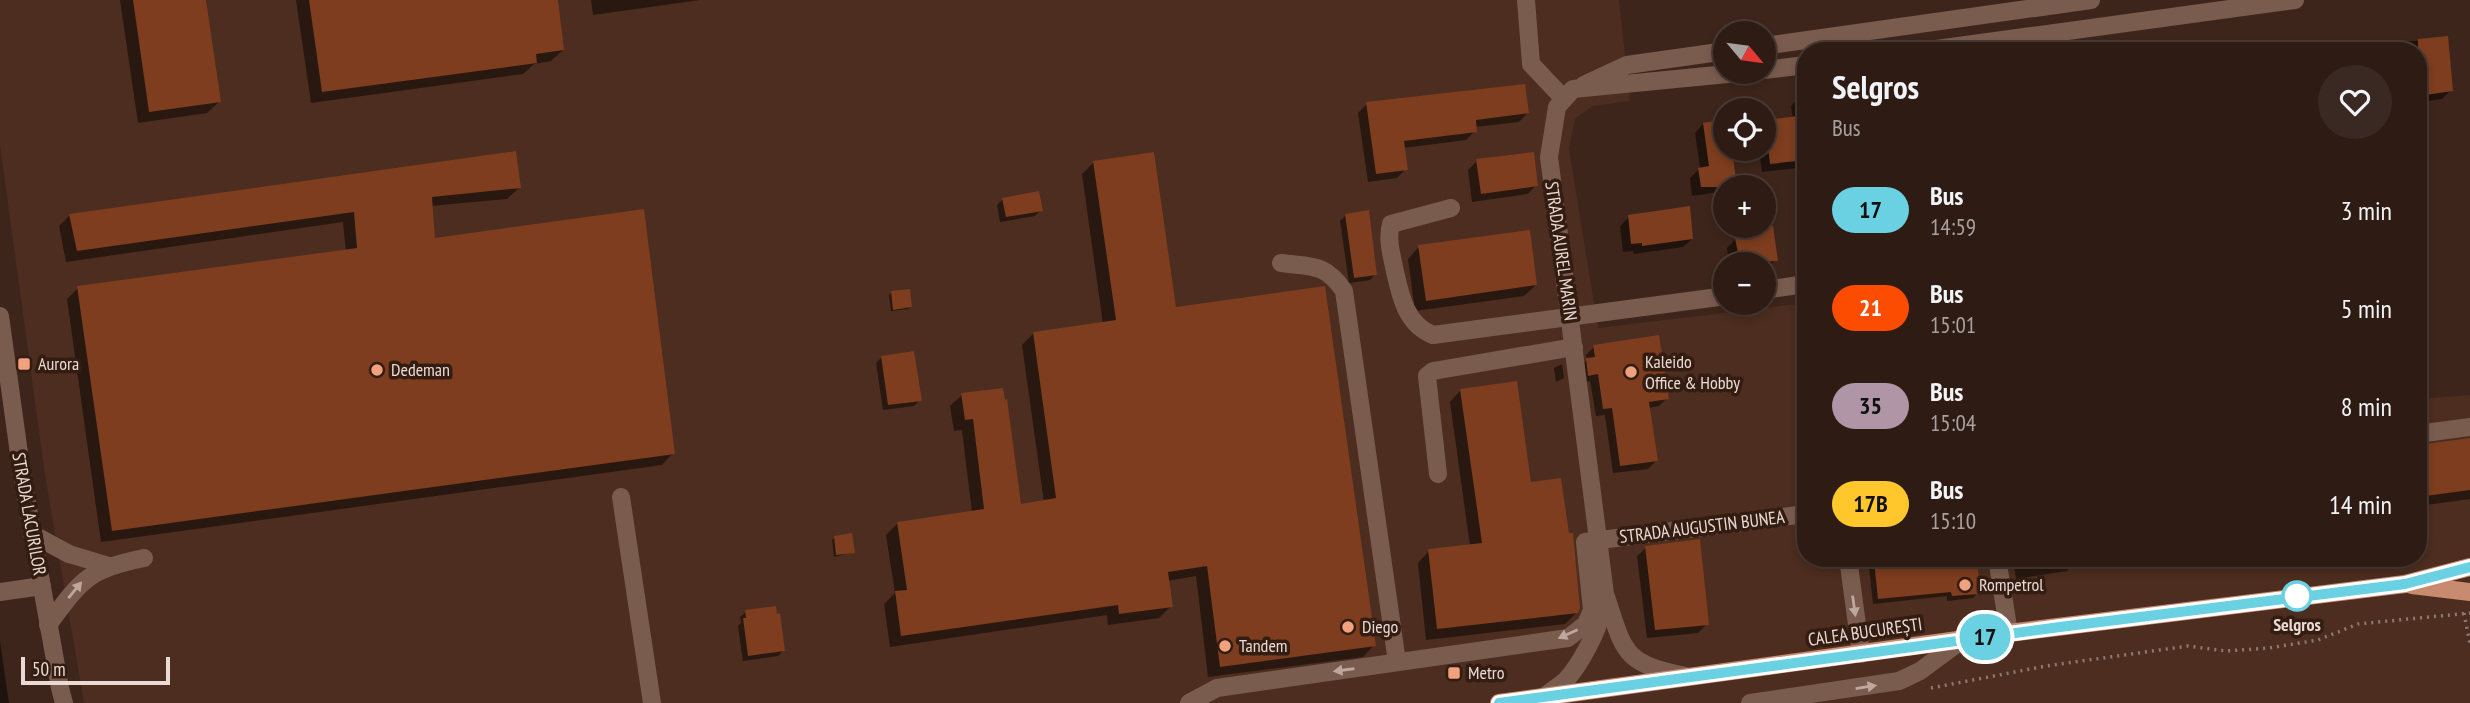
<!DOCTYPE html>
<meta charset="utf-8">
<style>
body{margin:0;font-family:"PT Sans Narrow",sans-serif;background:#3a2922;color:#f1f3f6;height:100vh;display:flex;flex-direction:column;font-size:26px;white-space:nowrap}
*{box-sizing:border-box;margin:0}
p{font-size:23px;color:#a7a1a0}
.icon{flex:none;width:38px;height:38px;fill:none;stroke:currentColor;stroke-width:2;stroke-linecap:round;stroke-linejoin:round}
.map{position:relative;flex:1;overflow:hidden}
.drawer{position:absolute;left:1797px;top:42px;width:630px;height:525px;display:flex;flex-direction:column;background:#2e1c14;border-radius:28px;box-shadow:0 4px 10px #0003,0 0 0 2px #493a34}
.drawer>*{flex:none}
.badge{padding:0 14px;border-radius:23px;font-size:24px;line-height:46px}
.needle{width:46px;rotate:119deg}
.controls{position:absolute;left:1713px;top:21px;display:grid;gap:14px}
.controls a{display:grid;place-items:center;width:63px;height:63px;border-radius:50%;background:#2e1c14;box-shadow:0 4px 10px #0003,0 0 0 2px #493a34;font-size:35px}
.scale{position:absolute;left:21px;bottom:18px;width:149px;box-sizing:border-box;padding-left:7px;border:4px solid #ebdad3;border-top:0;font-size:19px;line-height:24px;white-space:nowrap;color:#ebdad3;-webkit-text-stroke:5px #331c11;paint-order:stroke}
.map>.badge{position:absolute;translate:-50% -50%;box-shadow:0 0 0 4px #fff}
.round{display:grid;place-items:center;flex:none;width:74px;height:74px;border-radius:37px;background:#3a2922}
.head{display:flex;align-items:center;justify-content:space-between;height:119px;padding:0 35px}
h1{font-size:33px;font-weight:800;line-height:52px}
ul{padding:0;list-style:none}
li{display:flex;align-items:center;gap:21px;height:98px;padding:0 35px}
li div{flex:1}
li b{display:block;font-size:26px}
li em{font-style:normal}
li .badge{min-width:77px;font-weight:700;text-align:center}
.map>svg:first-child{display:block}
.built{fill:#4c2d1f}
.shadow{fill:#0007}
.building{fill:#7d3d1e}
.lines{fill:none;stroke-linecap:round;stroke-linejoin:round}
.path{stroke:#8f7a72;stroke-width:3.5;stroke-dasharray:2 5;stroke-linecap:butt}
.minor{stroke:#7a5c4f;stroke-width:18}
.major{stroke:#c88b70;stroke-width:18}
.oneway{fill:#bea89e}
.line-casing{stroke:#fff;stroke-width:16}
.line{stroke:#6ad1e2;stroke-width:10}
.poi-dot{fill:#f1a17d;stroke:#331c11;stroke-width:2.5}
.stop-dot{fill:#fff;stroke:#6ad1e2;stroke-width:3.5}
.labels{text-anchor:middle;stroke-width:7;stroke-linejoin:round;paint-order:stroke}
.street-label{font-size:18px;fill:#ebdad3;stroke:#331c11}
.poi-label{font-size:18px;fill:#ebdad3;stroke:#331c11;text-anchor:start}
.stop-label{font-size:18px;font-weight:bold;fill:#ebdad3;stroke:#331c11}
</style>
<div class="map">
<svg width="2470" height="703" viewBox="0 0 2470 703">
<rect width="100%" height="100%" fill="#3d251b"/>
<!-- built -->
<polygon class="built" points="0,0 1619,0 1630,101 1592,106 1575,119 1569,149 1598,328 1806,303 1806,558 2418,558 2419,399 2470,395 2470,703 84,703 45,475 0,145"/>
<!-- shadow -->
<g class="shadow">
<polygon points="120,0 205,0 219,102 207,113 138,123"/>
<polygon points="296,0 556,0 563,50 551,61 534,64 523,74 311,103"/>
<polygon points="591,0 700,0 593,15"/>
<polygon points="2447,38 2451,90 2442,99 2418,102 2418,51 2383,51 2391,43"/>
<polygon points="1806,96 1806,167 1762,172 1759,149 1764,149 1764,123 1793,118 1791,106 1800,97"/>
<polygon points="1367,104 1527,113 1519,122 1475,127 1475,131 1466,140 1403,148 1406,169 1397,178 1368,182 1358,113"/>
<polygon points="1703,124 1726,149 1730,149 1735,182 1729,187 1726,187 1726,191 1692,196 1690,178 1700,168 1695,133"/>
<polygon points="1477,161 1536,185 1528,194 1472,202 1468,170"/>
<polygon points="1094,162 1175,309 1374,645 1363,657 1208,677 1196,576 1167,581 1171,606 1159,618 1108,625 1107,615 890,647 884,604 895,593 886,535 898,523 972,512 962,430 954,431 950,406 962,395 1019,506 1044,502 1022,345 1034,333 1103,324 1082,174"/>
<polygon points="1764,187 1766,187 1776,260 1764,269 1764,264 1729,264 1727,248 1736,239 1735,226 1764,226"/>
<polygon points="519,188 507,199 430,206 433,240 673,453 662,465 101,542 67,299 78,288 346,252 343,222 66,262 59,226 70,215"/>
<polygon points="1003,199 1041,210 1035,216 1000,222 997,205"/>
<polygon points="1346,215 1376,274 1370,280 1349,283 1340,221"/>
<polygon points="1629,217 1692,239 1683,247 1634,254 1633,251 1623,252 1620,226"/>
<polygon points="1419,247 1536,285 1524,296 1415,311 1408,259"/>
<polygon points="892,293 911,307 908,309 891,311 889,295"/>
<polygon points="1594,347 1667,398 1659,406 1648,408 1656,461 1648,469 1613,473 1605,415 1596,416 1590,381 1581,383 1579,368 1587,360 1586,355"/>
<polygon points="882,357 920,400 914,406 883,410 876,363"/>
<polygon points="1562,364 1564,378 1556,382 1554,368"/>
<polygon points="1461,390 1577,612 1565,624 1426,640 1418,563 1429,551 1470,546 1450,402"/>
<polygon points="2470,440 2470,499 2418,506 2418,447"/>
<polygon points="835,537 853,552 834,557 832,540"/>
<polygon points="1646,548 1707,624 1698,633 1647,638 1637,556"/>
<polygon points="1894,558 1975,558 1978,593 1973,598 1947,601 1947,596 1873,604 1869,568 1875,562 1894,560"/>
<polygon points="2013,558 2075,558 2076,562 2067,571 2016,579"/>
<polygon points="746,612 784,650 778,656 743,661 738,626 741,623 740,617"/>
<polygon points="0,641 9,703 0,703"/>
</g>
<!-- building -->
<g class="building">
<polygon points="133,0 206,0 221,102 149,112"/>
<polygon points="309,0 558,0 564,50 536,54 537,63 322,92"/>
<polygon points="2448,36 2453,91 2418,96 2418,39"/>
<polygon points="1525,84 1529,113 1476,120 1477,132 1404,141 1408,170 1376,174 1366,102"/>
<polygon points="1806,115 1806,160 1770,164 1765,120"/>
<polygon points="1726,119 1726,149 1732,149 1737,187 1701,187 1698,168 1709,166 1703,123"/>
<polygon points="516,151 521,188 432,197 435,238 644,209 675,454 112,531 77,286 357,248 354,212 77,251 69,214"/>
<polygon points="1154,152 1176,307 1325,286 1376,646 1220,667 1207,566 1168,572 1173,607 1119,614 1118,605 901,636 895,591 907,590 897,522 984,509 973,419 965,420 961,393 1003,388 1005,400 1007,399 1021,504 1056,498 1033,332 1116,320 1093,161"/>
<polygon points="1534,152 1538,186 1481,194 1476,159"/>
<polygon points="1039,191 1043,211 1006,217 1002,198"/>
<polygon points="1690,206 1693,239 1642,246 1642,243 1631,244 1628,215"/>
<polygon points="1369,210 1377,275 1354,278 1345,214"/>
<polygon points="1744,226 1773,226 1778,261 1731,264 1738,253 1735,238 1746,236"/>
<polygon points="1530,230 1537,285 1426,301 1418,245"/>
<polygon points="910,289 912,307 893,310 891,291"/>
<polygon points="1659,335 1669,399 1649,402 1658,461 1620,466 1612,408 1603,409 1598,374 1588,376 1586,358 1595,357 1593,345"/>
<polygon points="914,351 922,401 888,405 881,356"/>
<polygon points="1517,381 1531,482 1561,478 1569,533 1573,533 1580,608 1578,613 1437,629 1428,549 1482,543 1460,389"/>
<polygon points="2470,438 2470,490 2418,497 2418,445"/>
<polygon points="852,533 855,553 836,555 834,536"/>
<polygon points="1700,539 1709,625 1655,630 1645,546"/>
<polygon points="1899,558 1977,558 1980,594 1952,596 1951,592 1878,599 1874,561"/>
<polygon points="776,606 777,614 780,613 785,651 748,656 743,618 746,618 745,610"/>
</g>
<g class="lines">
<!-- path -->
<g class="path">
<polyline points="2464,613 2470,644"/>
<polyline points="1931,688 2046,666 2188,646 2226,651 2269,648 2318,640 2358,624 2470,613"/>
</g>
<!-- minor -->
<g class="minor">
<polyline points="1526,0 1531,64 1564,99"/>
<polyline points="1764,46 2091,0"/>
<polyline points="1922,51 2295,0"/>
<polyline points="1764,70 1806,65"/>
<polyline points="1584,85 1627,65 1726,51"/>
<path d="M1451,208L1391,224C1387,239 1391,252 1394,267C1400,294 1405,324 1433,335L1726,296"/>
<path d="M1281,263C1312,267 1325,263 1344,291L1397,662"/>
<polyline points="1764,290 1806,284"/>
<polyline points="0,316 22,475 60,688 64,703"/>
<polyline points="2418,434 2470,427"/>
<polyline points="1438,474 1427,376 1433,371 1574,347"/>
<polyline points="621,497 652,703"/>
<polyline points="32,534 69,554 109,566"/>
<polyline points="1848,558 1861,654"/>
<polyline points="1997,558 2009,633"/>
<polyline points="0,592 42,586"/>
<path d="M48,625C82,579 87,570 144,558"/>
<path d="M1686,676C1621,663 1625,652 1605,594L1549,157L1557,107L1573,89L1748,72"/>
<path d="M1544,697C1551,691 1559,686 1566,680C1580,665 1598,631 1602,611"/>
<polyline points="1189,703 1217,688 1568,638 1586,624 1592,610 1585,542 1806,514"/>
<polyline points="1750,703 1899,681 1920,671 1962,640"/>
</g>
<!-- major -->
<g class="major">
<polyline points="2412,585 2470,592"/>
<polyline points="1499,703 2009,633 2405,584 2470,567"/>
</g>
</g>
<!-- one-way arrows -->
<defs><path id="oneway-solid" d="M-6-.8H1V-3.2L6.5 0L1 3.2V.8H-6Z" transform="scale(1.75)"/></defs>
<g class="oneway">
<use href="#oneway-solid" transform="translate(75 590) rotate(-51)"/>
<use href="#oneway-solid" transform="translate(1854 606) rotate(82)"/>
<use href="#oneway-solid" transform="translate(1568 634) rotate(156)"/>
<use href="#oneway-solid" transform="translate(1344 670) rotate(172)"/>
<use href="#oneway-solid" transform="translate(1866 687) rotate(-9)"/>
</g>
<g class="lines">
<defs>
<polyline id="line" points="1499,703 2060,627 2405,584 2470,567"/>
</defs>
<!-- line casing -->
<use href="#line" class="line-casing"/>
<!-- line -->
<use href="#line" class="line"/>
</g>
<!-- markers -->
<g class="poi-dot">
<rect x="17" y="357" width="14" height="14" rx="3.5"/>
<circle cx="377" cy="370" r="7"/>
<circle cx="1631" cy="372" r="7"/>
<circle cx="1965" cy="585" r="7"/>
<circle cx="1348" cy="627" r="7"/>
<circle cx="1225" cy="646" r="7"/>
<rect x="1447" y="666" width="14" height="14" rx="3.5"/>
</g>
<circle class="stop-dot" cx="2297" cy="596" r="14"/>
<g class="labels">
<!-- street labels -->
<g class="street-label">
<text transform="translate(1561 251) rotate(82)" y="6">STRADA AUREL MARIN</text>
<text transform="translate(29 514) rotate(80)" y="6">STRADA LACURILOR</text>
<text transform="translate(1702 527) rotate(-7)" y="6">STRADA AUGUSTIN BUNEA</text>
<text transform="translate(1865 632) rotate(-8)" y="6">CALEA BUCUREȘTI</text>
</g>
<!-- poi labels -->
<g class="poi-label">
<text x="1645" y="368">Kaleido<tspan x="1645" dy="21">Office &amp; Hobby</tspan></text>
<text x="38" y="370">Aurora</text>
<text x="391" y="376">Dedeman</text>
<text x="1979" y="591">Rompetrol</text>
<text x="1362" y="633">Diego</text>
<text x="1239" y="652">Tandem</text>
<text x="1468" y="679">Metro</text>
</g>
<!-- stop labels -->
<g class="stop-label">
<text x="2297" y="631">Selgros</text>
</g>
</g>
</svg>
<div class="controls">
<a><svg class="needle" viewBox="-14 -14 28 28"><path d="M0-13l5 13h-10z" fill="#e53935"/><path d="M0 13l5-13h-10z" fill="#a7a1a0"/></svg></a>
<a><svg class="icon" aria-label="locate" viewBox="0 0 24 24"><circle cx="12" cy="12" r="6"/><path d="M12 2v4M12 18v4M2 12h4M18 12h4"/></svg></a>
<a>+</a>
<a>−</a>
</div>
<div class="scale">50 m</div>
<b class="badge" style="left:1985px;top:637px;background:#6ad1e2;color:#111">17</b>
<section class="drawer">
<div class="head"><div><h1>Selgros</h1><p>Bus</p></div><a class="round"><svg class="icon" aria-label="heart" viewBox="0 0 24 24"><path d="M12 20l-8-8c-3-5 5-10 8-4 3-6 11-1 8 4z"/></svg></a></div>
<ul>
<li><span class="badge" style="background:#6ad1e2;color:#111">17</span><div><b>Bus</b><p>14:59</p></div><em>3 min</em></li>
<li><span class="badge" style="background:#fc4c01;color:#fff">21</span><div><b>Bus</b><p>15:01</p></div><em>5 min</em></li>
<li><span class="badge" style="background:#b095a6;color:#111">35</span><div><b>Bus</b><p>15:04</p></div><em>8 min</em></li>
<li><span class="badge" style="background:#ffc72c;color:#111">17B</span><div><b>Bus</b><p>15:10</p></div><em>14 min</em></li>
</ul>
</section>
</div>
